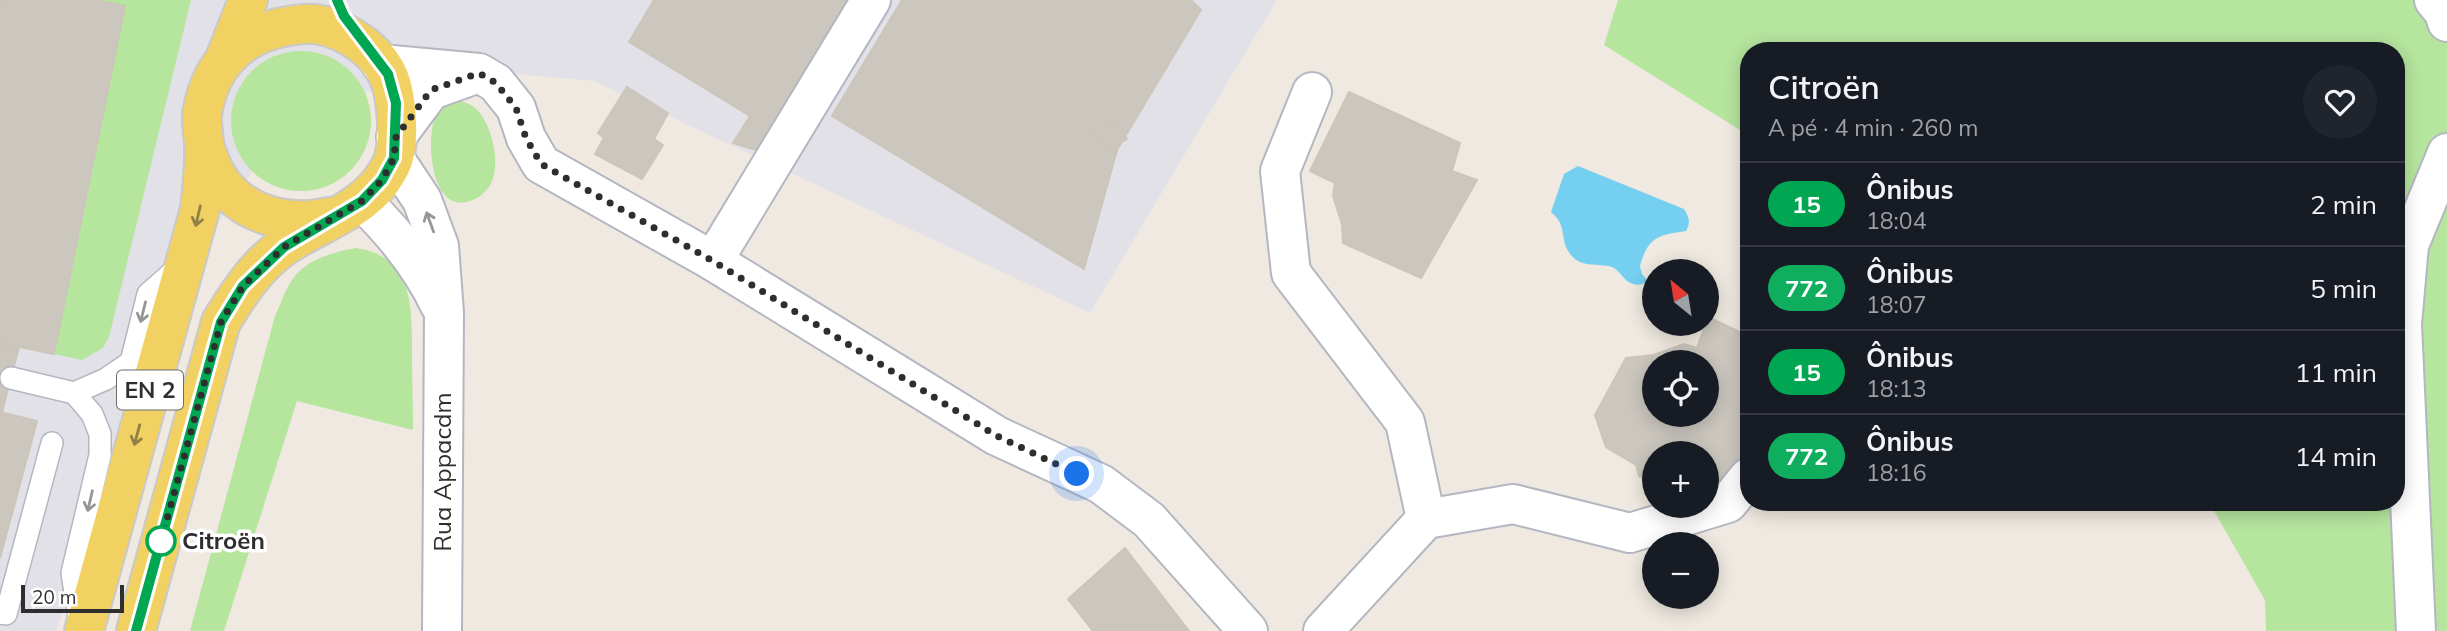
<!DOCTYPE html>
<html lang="pt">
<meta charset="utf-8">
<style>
body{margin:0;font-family:Mulish,sans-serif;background:#20242c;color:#f1f3f6;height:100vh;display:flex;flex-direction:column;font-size:26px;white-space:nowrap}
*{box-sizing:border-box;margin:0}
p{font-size:23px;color:#9ea1a6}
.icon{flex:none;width:38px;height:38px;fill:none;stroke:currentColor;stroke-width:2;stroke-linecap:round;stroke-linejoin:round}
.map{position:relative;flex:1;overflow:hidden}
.sheet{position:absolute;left:1740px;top:42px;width:665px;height:469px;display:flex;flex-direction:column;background:#171b24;border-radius:28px;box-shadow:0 4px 18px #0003}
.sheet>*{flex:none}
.badge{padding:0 14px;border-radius:23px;font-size:24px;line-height:46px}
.needle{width:46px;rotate:330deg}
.controls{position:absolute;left:1642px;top:259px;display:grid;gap:14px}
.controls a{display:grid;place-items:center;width:77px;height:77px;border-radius:50%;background:#171b24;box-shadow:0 4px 18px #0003;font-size:35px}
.scale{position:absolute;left:21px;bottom:18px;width:103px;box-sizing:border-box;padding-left:7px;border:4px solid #2e2e2e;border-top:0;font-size:19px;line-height:24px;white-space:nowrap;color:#2e2e2e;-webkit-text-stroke:5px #fff;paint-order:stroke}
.you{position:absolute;width:35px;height:35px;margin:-18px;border:5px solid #fff;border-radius:50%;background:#1a73e8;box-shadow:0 0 0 10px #1a73e833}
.map>.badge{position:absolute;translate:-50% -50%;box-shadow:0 0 0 4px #fff}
.round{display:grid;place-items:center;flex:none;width:74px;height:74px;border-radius:37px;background:#20242c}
.head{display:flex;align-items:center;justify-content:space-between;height:119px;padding:0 28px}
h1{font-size:33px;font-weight:600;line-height:52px}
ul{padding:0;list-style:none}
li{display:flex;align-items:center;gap:21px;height:84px;padding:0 28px;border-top:2px solid #363941}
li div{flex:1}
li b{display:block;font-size:26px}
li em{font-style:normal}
li .badge{min-width:77px;font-weight:700;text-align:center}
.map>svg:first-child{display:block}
.industrial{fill:#e3e1e8}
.green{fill:#b6e59e}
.water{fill:#75cff0}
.building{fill:#cbc7bf;stroke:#cbc5ba;stroke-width:2;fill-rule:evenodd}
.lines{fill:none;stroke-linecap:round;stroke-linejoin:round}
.service-casing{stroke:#b4b7c1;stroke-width:24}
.minor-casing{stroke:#b4b7c1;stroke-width:42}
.primary-casing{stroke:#c9c9c9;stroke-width:42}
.service{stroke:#fff;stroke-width:21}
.minor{stroke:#fff;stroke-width:38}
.primary{stroke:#f2d163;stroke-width:38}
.oneway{stroke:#908048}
.oneway2{stroke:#969696}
.line-casing{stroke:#fff;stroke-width:16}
.line{stroke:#00a651;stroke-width:10}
.walk{stroke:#2e2e2e;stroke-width:7;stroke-dasharray:0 12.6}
.stop-dot{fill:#fff;stroke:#00a651;stroke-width:3.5}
.labels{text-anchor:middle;stroke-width:7;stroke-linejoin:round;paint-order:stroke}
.shield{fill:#fff;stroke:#6d6d6d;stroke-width:2}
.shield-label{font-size:23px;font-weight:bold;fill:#2e2e2e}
.street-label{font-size:24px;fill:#2e2e2e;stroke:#fff}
.stop-label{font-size:24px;font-weight:bold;fill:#2e2e2e;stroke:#fff;text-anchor:start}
</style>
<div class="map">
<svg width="2447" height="631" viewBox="0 0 2447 631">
<rect width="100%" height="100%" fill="#efe9e1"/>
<!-- industrial -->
<polygon class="industrial" points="0,0 1277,0 1090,313 594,81 512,74 340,95 264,154 159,312 56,631 0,631"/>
<!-- green -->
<g class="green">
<polygon points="96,0 191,0 109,337 103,348 82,360 54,354 125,6"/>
<polygon points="1618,0 2447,0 2447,631 2266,631 2265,600 2209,502 2396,502 2396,51 1748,51 1748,135 1604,45"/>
<circle cx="301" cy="121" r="70"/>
<path d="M461,101C467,103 475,106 479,112C493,129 502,168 489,187C483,195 477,199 467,202C428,212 423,123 441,107C446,102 454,102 461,101Z"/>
<path d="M356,248C414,256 412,308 412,354C412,379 413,405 413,430L297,401L224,631H190L275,316C280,306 283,295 289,285C302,260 330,253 356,248Z"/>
</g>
<!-- water -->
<path class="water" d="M1578,166L1684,209C1689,217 1691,222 1686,231C1658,235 1648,237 1640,266L1642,274L1648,281C1643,284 1639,286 1633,284C1623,281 1621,271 1612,267C1598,263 1581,268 1571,255C1558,239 1569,227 1551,212L1564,174Z"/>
<!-- building -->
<g class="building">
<polygon points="0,0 96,0 125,6 54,354 0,343"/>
<polygon points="654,0 852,0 756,150 733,143 750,116 629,42"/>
<polygon points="902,0 1191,0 1201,10 1117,150 1084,269 832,116"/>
<polygon points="627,87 668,113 654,139 663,145 642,179 595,154 604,138 598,133"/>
<polygon points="1349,92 1460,143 1452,171 1477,180 1421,278 1343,243 1342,224 1333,196 1335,183 1310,171"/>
<polygon points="1115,119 1127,139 1106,151 1094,131"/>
<path d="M1708,317L1748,336V449L1729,486L1706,479V453H1654V483L1639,476L1636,465L1606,447L1595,415L1626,358L1654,355L1684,344L1697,348ZM1654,362H1706V415H1654Z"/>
<polygon points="0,343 19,347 2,412 0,412"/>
<polygon points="0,412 37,421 0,558"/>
<polygon points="1125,548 1189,631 1093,631 1068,599"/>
</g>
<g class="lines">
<defs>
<g id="service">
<polyline points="11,378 74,393 106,379 131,362 148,294 181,265"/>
<polyline points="74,393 92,414 100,434 100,455 72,573 79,617"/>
<polyline points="0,613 6,614 52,443"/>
</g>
<g id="minor">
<polyline points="2434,0 2444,12 2447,22"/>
<polyline points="381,64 479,73 496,83 516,108 526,138 541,164 713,261 997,436 1101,484 1149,520 1248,631"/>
<polyline points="1312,92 1280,171 1291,273 1405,422 1426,519"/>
<polyline points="396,137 431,90 473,75"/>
<polyline points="394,158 422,200 439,246 444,313 442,631"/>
<path d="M362,201C394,232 421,265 440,305"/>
<polyline points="713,261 871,0"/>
<polyline points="1323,631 1426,519 1513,504 1630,533 1728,503 1748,478"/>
<polyline points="2416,631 2402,324 2409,245 2447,153"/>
</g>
<g id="primary">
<polyline points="225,59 248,0"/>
<path d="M205,148C209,158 212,169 218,178C243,216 287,226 329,217"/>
<path d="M84,631L200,209C202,189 205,167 204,146C204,135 201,124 202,114C211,58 248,28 304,24C334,22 373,45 387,73C397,92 400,136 394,157C393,164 386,174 382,180C358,212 318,224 286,245C257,264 238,294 221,322L136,631"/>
</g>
</defs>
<!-- service casing -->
<use href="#service" class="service-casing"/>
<!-- minor casing -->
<use href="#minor" class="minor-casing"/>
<!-- primary casing -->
<use href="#primary" class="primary-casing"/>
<!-- service -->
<use href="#service" class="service"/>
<!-- minor -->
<use href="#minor" class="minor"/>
<!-- primary -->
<use href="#primary" class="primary"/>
</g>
<!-- one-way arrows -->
<defs><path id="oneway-shaft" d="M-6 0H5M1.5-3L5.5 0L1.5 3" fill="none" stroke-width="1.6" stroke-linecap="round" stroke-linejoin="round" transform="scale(1.75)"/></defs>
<g class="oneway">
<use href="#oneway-shaft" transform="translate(198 216) rotate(103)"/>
<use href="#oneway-shaft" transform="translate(137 435) rotate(105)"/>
</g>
<g class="oneway2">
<use href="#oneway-shaft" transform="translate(430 222) rotate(-110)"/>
<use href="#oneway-shaft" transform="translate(143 312) rotate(104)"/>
<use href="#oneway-shaft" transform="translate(90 501) rotate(103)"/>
</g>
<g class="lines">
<defs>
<polyline id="line" points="136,631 221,322 243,286 284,247 362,201 382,180 394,158 396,103 388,74 344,16 337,0"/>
</defs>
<!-- line casing -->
<use href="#line" class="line-casing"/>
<!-- line -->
<use href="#line" class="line"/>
<!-- walk -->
<polyline class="walk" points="161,541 221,322 243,286 284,247 362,201 382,180 394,158 396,137 431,90 479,73 496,83 516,108 526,138 541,164 713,261 997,436 1077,474"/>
</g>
<!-- markers -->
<circle class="stop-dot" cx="161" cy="541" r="14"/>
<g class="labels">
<!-- shield labels -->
<rect class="shield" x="117" y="370.5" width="66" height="39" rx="5"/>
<g class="shield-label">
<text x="150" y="398">EN 2</text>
</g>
<!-- street labels -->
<g class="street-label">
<text transform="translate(443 472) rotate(-90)" y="8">Rua Appacdm</text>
</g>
<!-- stop labels -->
<g class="stop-label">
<text x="182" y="549">Citroën</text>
</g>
</g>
</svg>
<div class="controls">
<a><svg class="needle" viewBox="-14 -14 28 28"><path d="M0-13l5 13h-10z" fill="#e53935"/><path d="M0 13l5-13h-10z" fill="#9ea1a6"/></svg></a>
<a><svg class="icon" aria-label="locate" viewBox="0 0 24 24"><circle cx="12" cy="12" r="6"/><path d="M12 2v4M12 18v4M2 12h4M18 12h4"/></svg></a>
<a>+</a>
<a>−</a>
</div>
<div class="scale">20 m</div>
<div class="you" style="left:1077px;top:474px"></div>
<section class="sheet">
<div class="head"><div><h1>Citroën</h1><p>A pé · 4 min · 260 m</p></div><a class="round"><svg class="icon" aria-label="heart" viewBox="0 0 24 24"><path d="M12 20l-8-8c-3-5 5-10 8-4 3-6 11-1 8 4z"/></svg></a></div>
<ul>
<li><span class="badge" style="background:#00a651;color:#fff">15</span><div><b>Ônibus</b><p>18:04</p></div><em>2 min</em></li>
<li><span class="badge" style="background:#0fad5e;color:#fff">772</span><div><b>Ônibus</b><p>18:07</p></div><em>5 min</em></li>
<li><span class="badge" style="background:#00a651;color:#fff">15</span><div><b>Ônibus</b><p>18:13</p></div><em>11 min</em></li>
<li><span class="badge" style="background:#0fad5e;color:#fff">772</span><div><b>Ônibus</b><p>18:16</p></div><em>14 min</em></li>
</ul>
</section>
</div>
